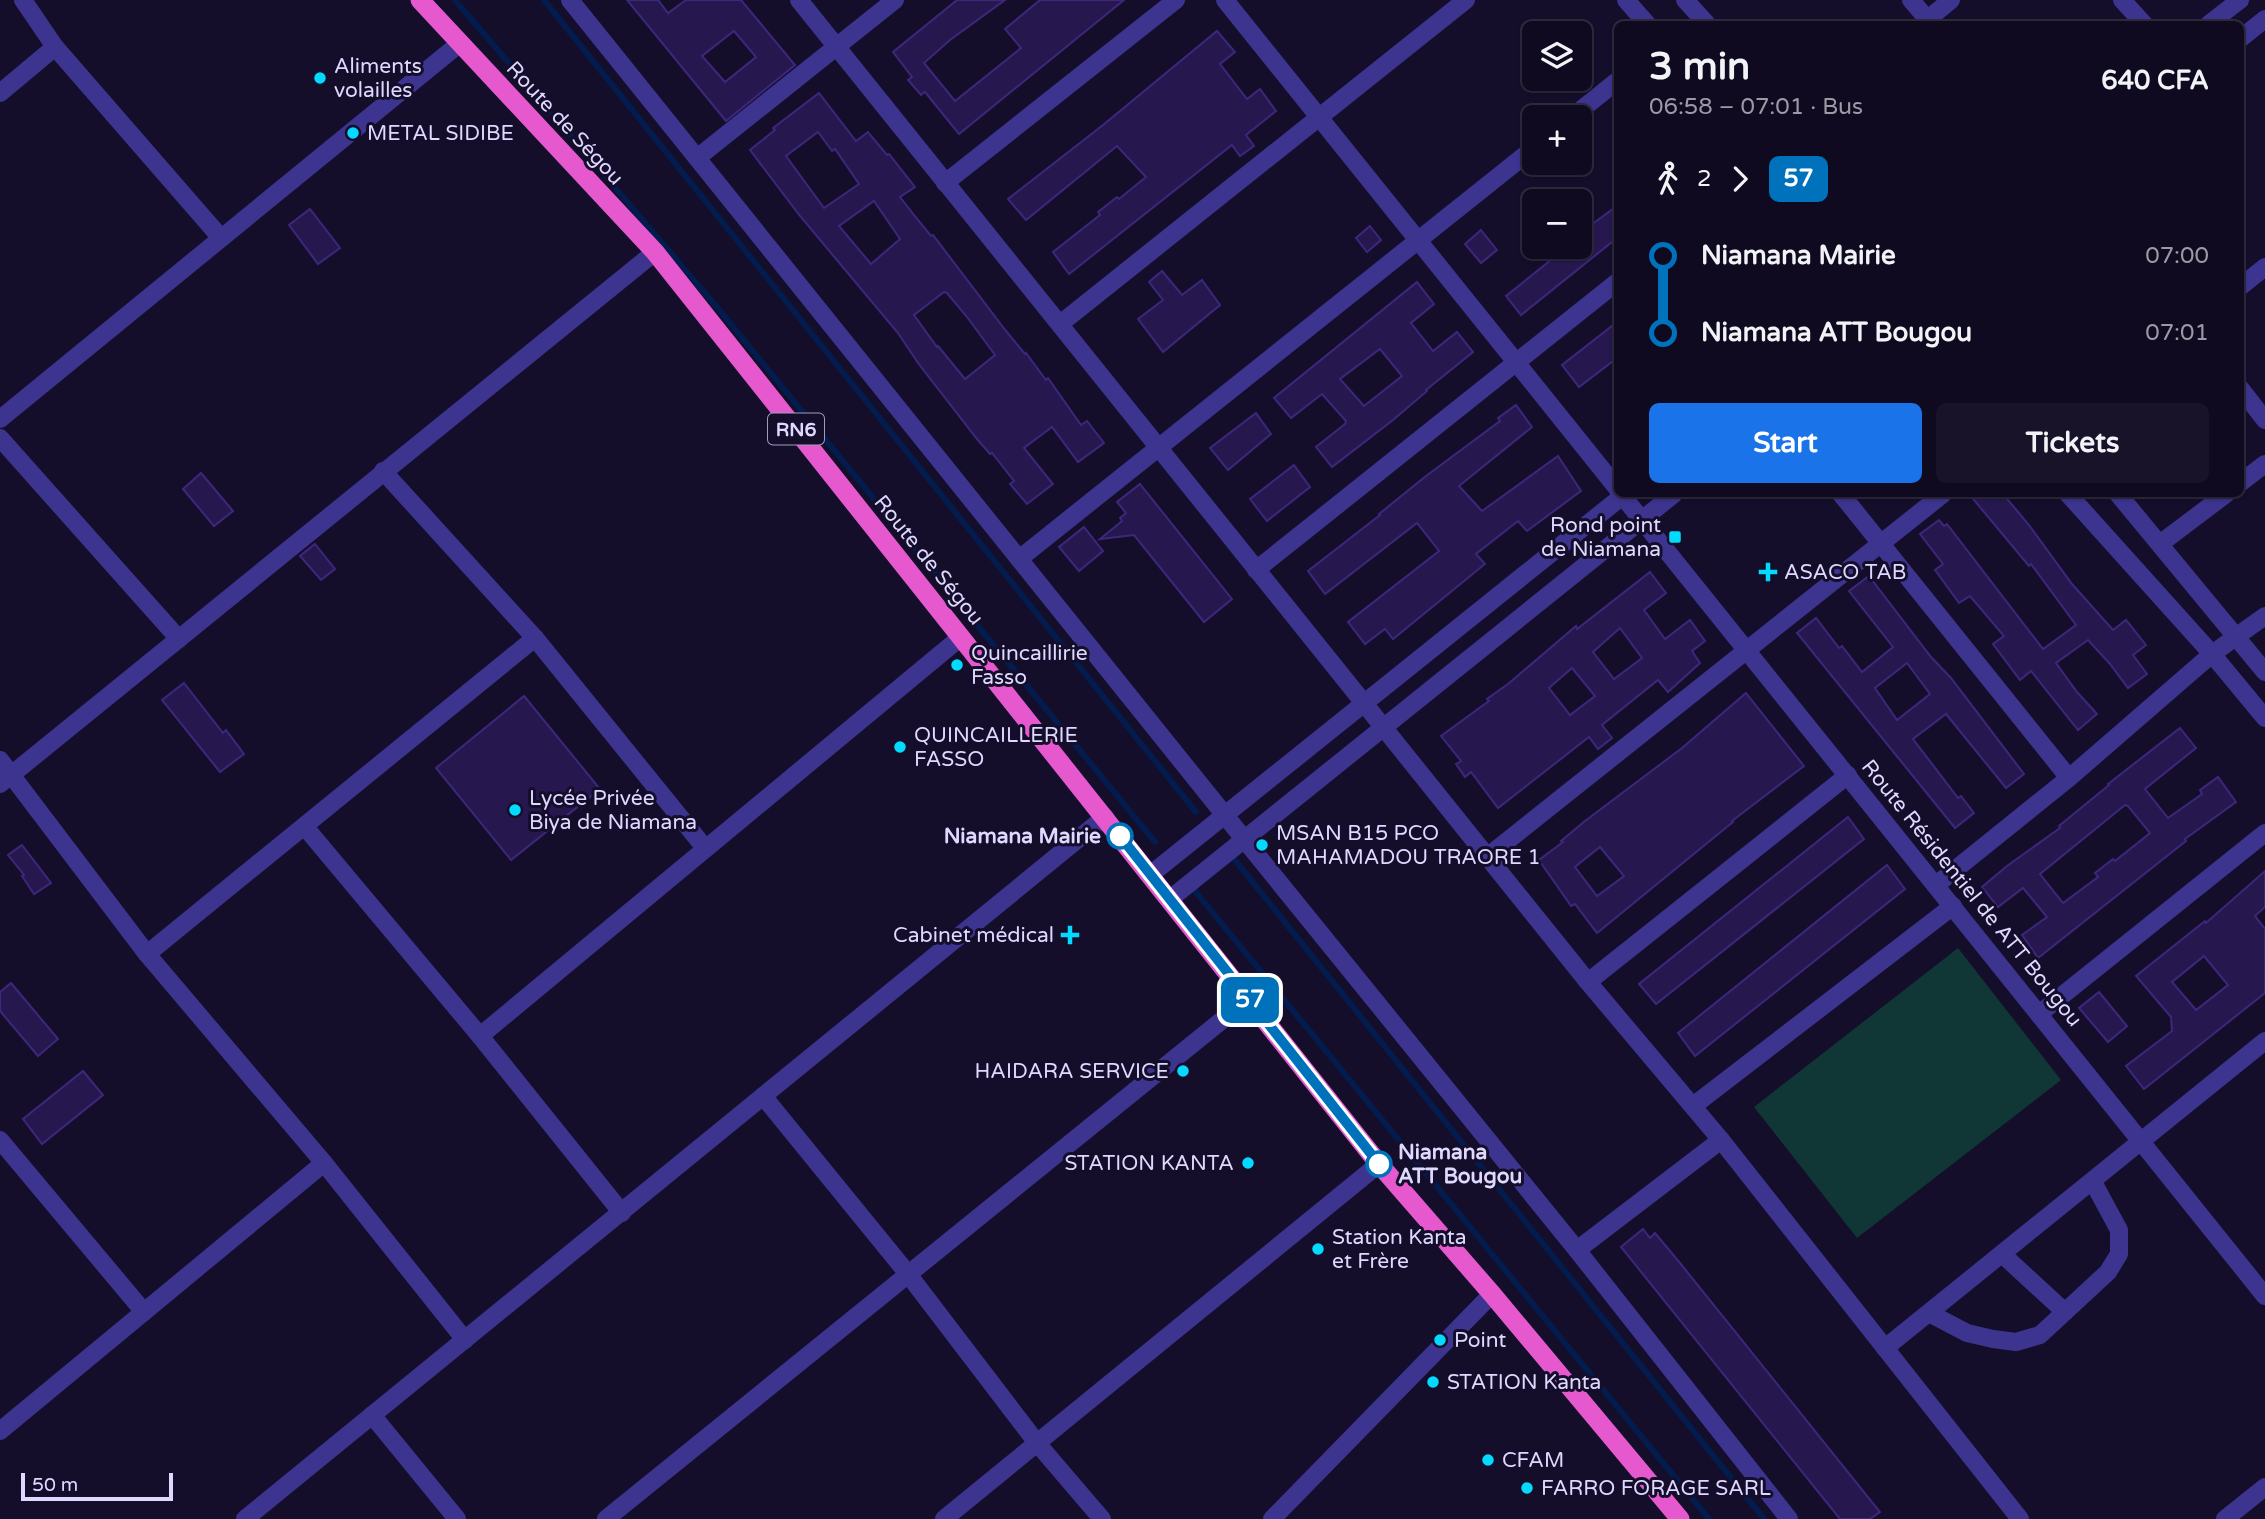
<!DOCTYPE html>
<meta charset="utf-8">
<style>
body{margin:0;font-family:"Varela Round",sans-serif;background:#181329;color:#f1f3f6;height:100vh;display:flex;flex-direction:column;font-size:26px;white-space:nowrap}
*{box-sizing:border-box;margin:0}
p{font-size:23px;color:#9b9aa5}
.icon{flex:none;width:38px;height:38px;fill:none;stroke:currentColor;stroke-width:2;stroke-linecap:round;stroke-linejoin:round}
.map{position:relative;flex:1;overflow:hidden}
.panel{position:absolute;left:1614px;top:21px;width:630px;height:476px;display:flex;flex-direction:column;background:#0f0a20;border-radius:10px;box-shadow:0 2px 5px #0004,0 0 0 2px #2f2b3e}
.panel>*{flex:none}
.badge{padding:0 14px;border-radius:10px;font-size:24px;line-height:46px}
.fabs{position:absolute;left:1522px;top:21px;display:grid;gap:14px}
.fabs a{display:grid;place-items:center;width:70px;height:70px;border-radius:10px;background:#0f0a20;box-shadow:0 2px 5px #0004,0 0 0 2px #2f2b3e;font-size:35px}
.scale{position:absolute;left:21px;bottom:18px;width:152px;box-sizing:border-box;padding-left:7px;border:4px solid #dfd8ff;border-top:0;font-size:19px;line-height:24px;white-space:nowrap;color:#dfd8ff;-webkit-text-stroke:5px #140e2b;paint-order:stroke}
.map>.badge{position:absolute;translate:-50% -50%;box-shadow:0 0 0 4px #fff}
.legs{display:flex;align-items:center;gap:10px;height:77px;padding:0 35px;font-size:23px}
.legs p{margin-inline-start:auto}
.headline{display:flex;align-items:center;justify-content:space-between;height:119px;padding:0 35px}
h1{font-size:38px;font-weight:700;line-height:52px}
.primary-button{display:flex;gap:14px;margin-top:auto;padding:14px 35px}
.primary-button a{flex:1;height:80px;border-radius:10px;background:#1a73e8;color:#fff;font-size:28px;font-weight:700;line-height:80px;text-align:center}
.primary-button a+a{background:#181329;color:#f1f3f6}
ul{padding:0 35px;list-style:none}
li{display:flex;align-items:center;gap:24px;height:77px;font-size:26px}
li i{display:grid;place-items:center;width:10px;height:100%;margin:0 9px;background:currentColor}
li i::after{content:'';width:18px;height:18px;margin:-9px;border:5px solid;border-radius:50%;background:#0f0a20}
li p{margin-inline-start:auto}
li:first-child i{background:linear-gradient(#0000 50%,currentColor 0)}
li:last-child i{background:linear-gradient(currentColor 50%,#0000 0)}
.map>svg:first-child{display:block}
.green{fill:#103636}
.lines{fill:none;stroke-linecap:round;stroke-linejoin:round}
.stream{stroke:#041b4e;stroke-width:6}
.building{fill:#26184f;stroke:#3d277d;stroke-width:2;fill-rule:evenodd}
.minor{stroke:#3c348f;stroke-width:18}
.tertiary{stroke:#3c348f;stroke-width:18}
.trunk{stroke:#e659ce;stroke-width:19}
.line-1-casing{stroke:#fff;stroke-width:16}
.line-1{stroke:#0072bc;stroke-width:10}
.poi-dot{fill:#04d9ff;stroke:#140e2b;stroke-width:2.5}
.stop-1-dot{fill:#fff;stroke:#0072bc;stroke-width:3.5}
.labels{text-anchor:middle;stroke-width:6;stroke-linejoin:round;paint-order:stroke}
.shield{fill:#140e2b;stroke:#a29bbf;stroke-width:2}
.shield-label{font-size:19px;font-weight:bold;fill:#dfd8ff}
.poi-label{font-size:21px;fill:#dfd8ff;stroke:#140e2b;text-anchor:start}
.street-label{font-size:21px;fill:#dfd8ff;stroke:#140e2b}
.stop-label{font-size:21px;font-weight:bold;fill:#dfd8ff;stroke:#140e2b;text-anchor:end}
</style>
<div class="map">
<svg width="2265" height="1519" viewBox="0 0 2265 1519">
<rect width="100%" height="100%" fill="#140e2b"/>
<!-- green -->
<polygon class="green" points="1958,948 2061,1080 1857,1238 1754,1107"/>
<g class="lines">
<!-- stream -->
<g class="stream">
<polyline points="455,0 716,306 1155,842"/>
<polyline points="544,0 1196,812"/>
<polyline points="1235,860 1764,1519"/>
<polyline points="1195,891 1709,1519"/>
</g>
</g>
<!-- building -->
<g class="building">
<path d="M627,0H658L668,13L686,0H741L795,65L726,121ZM734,31L756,57L725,82L702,56Z"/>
<polygon points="957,0 1005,0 950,40 924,63 955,101 1021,48 1005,29 1040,0 1124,0 959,134 925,92 921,95 908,80 912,77 893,52"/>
<polygon points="1217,31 1235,52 1220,64 1247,99 1260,89 1276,111 1246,135 1254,146 1240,156 1232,145 1069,274 1053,252 1100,215 1098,212 1117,197 1119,199 1146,177 1117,146 1026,220 1008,199 1103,125"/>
<path d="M819,93L856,141L868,132L887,155L889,154L915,187L900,197L914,215L931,236L933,235L1006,331L1025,354L1026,353L1046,380L1048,378L1081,425L1087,421L1104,443L1078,462L1052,427L1024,448L1053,484L1027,504L1010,484L1014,481L992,453L990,454L977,439L918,363L898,333L800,216L750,150L775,130L773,128ZM818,132L832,151L835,149L859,184L824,208L786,156ZM874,201L900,239L871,264L839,226ZM944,292L947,293L967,317L995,355L965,379L938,346L937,347L914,315Z"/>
<polygon points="1617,206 1617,238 1521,315 1506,296 1567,247 1580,247 1580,233"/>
<polygon points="310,209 340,248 318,264 289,225"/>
<polygon points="1370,226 1381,240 1367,252 1356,238"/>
<polygon points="1481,230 1497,250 1481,263 1465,244"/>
<polygon points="1162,271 1182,295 1202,280 1220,305 1163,352 1138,319 1163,300 1149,282"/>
<path d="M1417,282L1434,304L1411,323L1433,351L1457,332L1473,352L1426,390L1427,391L1393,420L1332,467L1316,447L1345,424L1346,421L1322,394L1291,418L1274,398ZM1380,349L1402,376L1364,406L1340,379Z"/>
<polygon points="1617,322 1617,358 1579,387 1562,365"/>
<polygon points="1516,405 1532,427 1459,486 1482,511 1558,456 1581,491 1527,531 1518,521 1476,554 1485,564 1393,639 1385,629 1365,644 1348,622 1439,551 1417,523 1325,594 1308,571 1380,515 1379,514 1426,476 1500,421 1498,418"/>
<polygon points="1256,413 1271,434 1228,470 1210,448"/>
<polygon points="1294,465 1310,487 1267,521 1250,499"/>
<polygon points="201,473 233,511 214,526 183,489"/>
<polygon points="1140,484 1232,599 1204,622 1134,535 1100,539 1122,521 1120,518 1126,513 1117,502"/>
<polygon points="1969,494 2003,494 2029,525 2072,584 2113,630 2126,620 2146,645 2133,655 2147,674 2128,688 2110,664 2088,640 2056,663 2077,692 2097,714 2078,730 2031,671 2020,680 1993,644 2004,636 1970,596 1959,603 1935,570 1943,564 1920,534 1939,520 1944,526 1947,524 2043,649 2076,625 2031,564 2029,566"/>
<polygon points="1084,527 1103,551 1079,571 1059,547"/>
<polygon points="315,544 335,569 321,580 300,556"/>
<path d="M1650,572L1666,593L1644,610L1665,639L1690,620L1705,641L1692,651L1700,663L1668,692L1658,680L1602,725L1612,738L1598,749L1589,737L1498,808L1471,772L1465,777L1456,764L1461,761L1441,736L1489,701L1487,699L1508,684L1576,626L1577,629ZM1620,628L1642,658L1614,679L1593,652ZM1572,668L1595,696L1570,715L1549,688Z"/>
<path d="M1869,576L1931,657L1951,678L2024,774L2006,788L1946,714L1913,739L1958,798L1961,796L1974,813L1955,828L1797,633L1816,618L1839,648L1842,646L1862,672L1893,647L1849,591ZM1907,663L1930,694L1897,720L1875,688Z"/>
<polygon points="184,683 223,733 226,730 244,754 220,772 162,700"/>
<path d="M1746,693L1804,766L1732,821L1733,822L1597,933L1575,904L1571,906L1539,860L1563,842L1561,841L1585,821L1682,748ZM1600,847L1624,876L1597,896L1575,867Z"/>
<polygon points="524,696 600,789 511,860 436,768"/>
<path d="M2180,728L2196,748L2145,789L2168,818L2202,794L2200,790L2218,777L2236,802L2185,839L2186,841L2038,958L2022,935L2047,917L2023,888L1998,907L1982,887L2007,866L2060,828L2059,826L2109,785L2108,784ZM2125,805L2128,806L2150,833L2115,861L2113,859L2095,873L2098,877L2063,903L2040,874Z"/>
<polygon points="1848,817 1864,839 1656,1004 1639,984"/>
<polygon points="22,845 51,883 34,894 22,876 24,875 8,855"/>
<polygon points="1887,865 1905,889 1695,1056 1678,1033"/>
<path d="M2265,871V907L2255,916L2265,929V993L2144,1089L2126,1066L2172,1031L2171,1017L2136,976L2205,921L2206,923ZM2204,956L2228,985L2196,1010L2172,982Z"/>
<polygon points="11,983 58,1039 38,1056 0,1011 0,992"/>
<polygon points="2099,992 2127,1026 2108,1042 2079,1008"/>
<polygon points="83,1071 103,1095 42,1144 23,1119"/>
<polygon points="1643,1229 1650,1238 1655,1233 1680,1263 1880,1512 1870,1519 1840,1519 1621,1247"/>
</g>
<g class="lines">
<!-- minor -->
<g class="minor">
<polyline points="23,0 55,47 221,238"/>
<polyline points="570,0 1244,839 1577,1250 1789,1519"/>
<polyline points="799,0 1588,982 1721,1140 2020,1519"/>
<polyline points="1685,0 1707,24"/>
<polyline points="1911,0 1928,20"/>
<polyline points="2122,0 2144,24"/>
<polyline points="1922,24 1951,0"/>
<polyline points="0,93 55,47"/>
<polyline points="1572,117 1617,81"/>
<polyline points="697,158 895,0"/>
<polyline points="945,183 1176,0"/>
<polyline points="2240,287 2265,267"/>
<polyline points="1060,324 1466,0"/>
<polyline points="2240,388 2265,420"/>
<polyline points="0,419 459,44"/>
<polyline points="0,438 179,639"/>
<polyline points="383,471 535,638 705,848"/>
<polyline points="2240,483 2265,464"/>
<polyline points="1841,494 2069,778"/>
<polyline points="2118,494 2265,672"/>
<polyline points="2161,543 2226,494"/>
<polyline points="1019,559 1535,147"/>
<polyline points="1256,570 1617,282"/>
<polyline points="0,760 147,954 324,1163 465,1340"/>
<polyline points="0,784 655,252"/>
<polyline points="305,827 480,1036 622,1213"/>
<polyline points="1487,857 1943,494"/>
<polyline points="1936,885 2069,778 2212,654 2265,616"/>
<polyline points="147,954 535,638"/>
<polyline points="1588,982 1848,775"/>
<polyline points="2039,1014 2265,833"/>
<polyline points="480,1036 961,637"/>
<polyline points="763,1096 908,1274 1037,1443 1102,1519"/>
<polyline points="1693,1106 1953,906"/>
<polyline points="0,1140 144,1312"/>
<polyline points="1577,1250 1721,1140"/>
<polyline points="2002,1254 2065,1312"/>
<polyline points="1929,1313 1967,1333 1993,1339 2016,1342 2040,1335 2108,1272 2119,1254 2119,1230 2093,1182"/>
<polyline points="1885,1348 2265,1041"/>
<polyline points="372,1415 457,1519"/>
<polyline points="0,1431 324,1163"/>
<polyline points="606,1519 1221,1021"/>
<polyline points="944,1519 1379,1164"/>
<polyline points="1272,1519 1492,1294"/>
<polyline points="2225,1519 2265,1487"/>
</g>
<!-- tertiary -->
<g class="tertiary">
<polyline points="1225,0 1617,488"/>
<polyline points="1626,0 1647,24"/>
<polyline points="2209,24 2240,0"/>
<polyline points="2240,39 2265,19"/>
<polyline points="1621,494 2265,1296"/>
<polyline points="2068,494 2212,654 2265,718"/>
<polyline points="1150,875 1625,494"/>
<polyline points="1170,899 1674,494"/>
<polyline points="245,1519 1105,817"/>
</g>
<!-- trunk -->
<polyline class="trunk" points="420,0 655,252 1379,1164 1492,1294 1680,1519"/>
</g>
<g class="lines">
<defs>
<polyline id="line-1" points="1120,836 1379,1164"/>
</defs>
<!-- line-1 casing -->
<use href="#line-1" class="line-1-casing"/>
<!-- line-1 -->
<use href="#line-1" class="line-1"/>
</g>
<!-- markers -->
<g class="poi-dot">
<circle cx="320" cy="78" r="7"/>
<circle cx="353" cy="133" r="7"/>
<rect x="1668" y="530" width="14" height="14" rx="3.5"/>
<path d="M1764.5 561.5h7v7h7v7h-7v7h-7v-7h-7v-7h7z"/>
<circle cx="957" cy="665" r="7"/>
<circle cx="900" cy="747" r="7"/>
<circle cx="515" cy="810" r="7"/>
<circle cx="1262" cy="845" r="7"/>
<path d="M1066.5 924.5h7v7h7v7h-7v7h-7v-7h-7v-7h7z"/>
<circle cx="1183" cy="1071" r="7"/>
<circle cx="1248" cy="1163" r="7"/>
<circle cx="1318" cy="1249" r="7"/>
<circle cx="1440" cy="1340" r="7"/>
<circle cx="1433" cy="1382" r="7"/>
<circle cx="1488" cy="1460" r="7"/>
<circle cx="1527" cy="1488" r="7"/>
</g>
<g class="stop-1-dot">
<circle cx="1120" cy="836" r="12"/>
<circle cx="1379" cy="1164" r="12"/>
</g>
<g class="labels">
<!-- shield labels -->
<rect class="shield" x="768" y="413.5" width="56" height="31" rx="5"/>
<g class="shield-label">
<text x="796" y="436">RN6</text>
</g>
<!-- poi labels -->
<g class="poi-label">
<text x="334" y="73">Aliments<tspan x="334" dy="24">volailles</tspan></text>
<text x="367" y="140">METAL SIDIBE</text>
<text x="1661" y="532" text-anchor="end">Rond point<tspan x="1661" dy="24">de Niamana</tspan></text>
<text x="1784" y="579">ASACO TAB</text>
<text x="971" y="660">Quincaillirie<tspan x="971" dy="24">Fasso</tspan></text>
<text x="914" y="742">QUINCAILLERIE<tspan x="914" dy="24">FASSO</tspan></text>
<text x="529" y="805">Lycée Privée<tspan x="529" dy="24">Biya de Niamana</tspan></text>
<text x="1276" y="840">MSAN B15 PCO<tspan x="1276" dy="24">MAHAMADOU TRAORE 1</tspan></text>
<text x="1054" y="942" text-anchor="end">Cabinet médical</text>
<text x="1169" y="1078" text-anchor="end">HAIDARA SERVICE</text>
<text x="1234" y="1170" text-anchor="end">STATION KANTA</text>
<text x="1332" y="1244">Station Kanta<tspan x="1332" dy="24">et Frère</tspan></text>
<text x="1454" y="1347">Point</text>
<text x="1447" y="1389">STATION Kanta</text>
<text x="1502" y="1467">CFAM</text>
<text x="1541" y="1495">FARRO FORAGE SARL</text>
</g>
<!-- street labels -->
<g class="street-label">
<text transform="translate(565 123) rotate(47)" y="7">Route de Ségou</text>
<text transform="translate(929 560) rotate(51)" y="7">Route de Ségou</text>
<text transform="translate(1972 893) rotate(51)" y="7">Route Résidentiel de ATT Bougou</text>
</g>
<!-- stop labels -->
<g class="stop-label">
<text x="1101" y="843">Niamana Mairie</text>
<text x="1398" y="1159" text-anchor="start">Niamana<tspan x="1398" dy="24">ATT Bougou</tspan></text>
</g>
</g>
</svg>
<div class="fabs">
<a><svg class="icon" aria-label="layers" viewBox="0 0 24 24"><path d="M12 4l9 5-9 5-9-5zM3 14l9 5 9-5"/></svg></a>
<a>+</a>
<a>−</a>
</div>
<div class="scale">50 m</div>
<b class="badge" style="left:1250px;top:1000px;background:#0072bc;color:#fff">57</b>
<section class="panel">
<div class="headline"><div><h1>3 min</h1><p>06:58 – 07:01 · Bus</p></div><b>640 CFA</b></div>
<div class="legs"><svg class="icon" aria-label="walk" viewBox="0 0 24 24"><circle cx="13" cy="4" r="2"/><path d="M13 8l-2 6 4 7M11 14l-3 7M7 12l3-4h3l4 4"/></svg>2<svg class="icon" aria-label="forward" viewBox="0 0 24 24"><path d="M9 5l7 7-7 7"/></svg><b class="badge" style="background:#0072bc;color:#fff">57</b></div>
<ul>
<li><i style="color:#0072bc"></i><b>Niamana Mairie</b><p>07:00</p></li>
<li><i style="color:#0072bc"></i><b>Niamana ATT Bougou</b><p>07:01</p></li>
</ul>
<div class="primary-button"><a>Start</a><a>Tickets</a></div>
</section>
</div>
